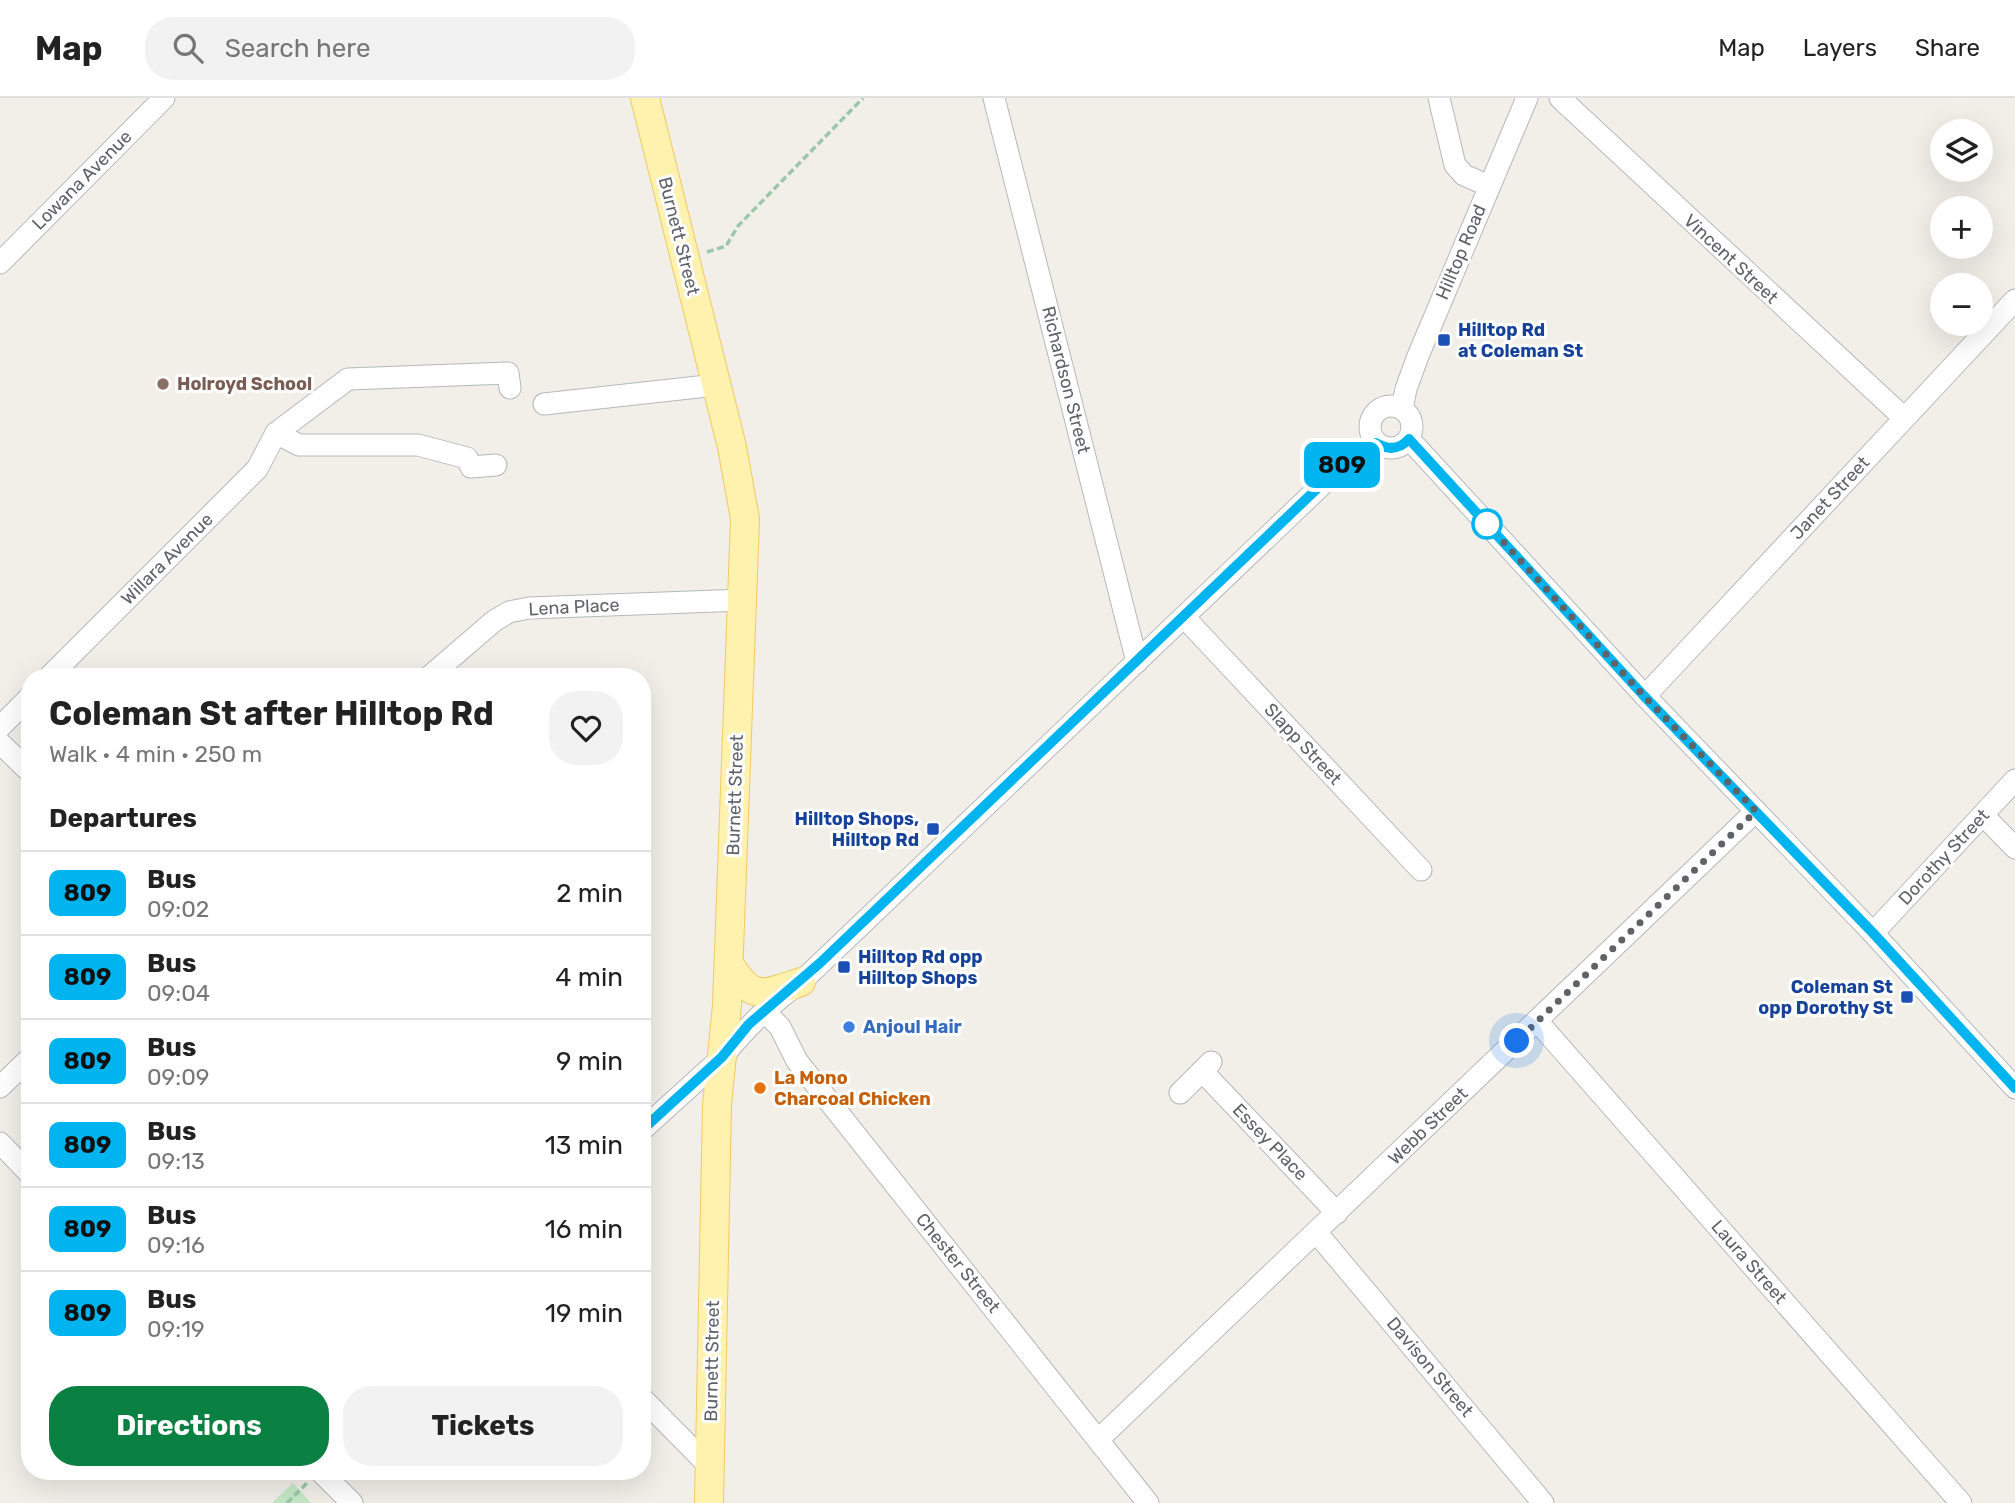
<!DOCTYPE html>
<meta charset="utf-8">
<style>
body{margin:0;font-family:Rubik,sans-serif;background:#f2f2f2;color:#222;height:100vh;display:flex;flex-direction:column;font-size:26px;white-space:nowrap}
*{box-sizing:border-box;margin:0}
p{font-size:23px;color:#767676}
.icon{flex:none;width:38px;height:38px;fill:none;stroke:currentColor;stroke-width:2;stroke-linecap:round;stroke-linejoin:round}
.map{position:relative;flex:1;overflow:hidden}
.side{position:absolute;left:21px;top:570px;width:630px;height:812px;display:flex;flex-direction:column;background:#fff;border-radius:28px;box-shadow:0 7px 28px #0002}
.side>*{flex:none}
.badge{padding:0 14px;border-radius:10px;font-size:24px;line-height:46px}
.controls{position:absolute;left:1930px;top:21px;display:grid;gap:14px}
.controls a{display:grid;place-items:center;width:63px;height:63px;border-radius:50%;background:#fff;box-shadow:0 7px 28px #0002;font-size:35px}
.you{position:absolute;width:35px;height:35px;margin:-18px;border:5px solid #fff;border-radius:50%;background:#1a73e8;box-shadow:0 0 0 10px #1a73e833}
.map>.badge{position:absolute;translate:-50% -50%;box-shadow:0 0 0 4px #fff}
h2{padding:0 28px;font-size:26px;line-height:63px}
.round{display:grid;place-items:center;flex:none;width:74px;height:74px;border-radius:28px;background:#f2f2f2}
.headline{display:flex;align-items:center;justify-content:space-between;height:119px;padding:0 28px}
h1{font-size:33px;font-weight:700;line-height:52px}
.action{display:flex;gap:14px;margin-top:auto;padding:14px 28px}
.action a{flex:1;height:80px;border-radius:28px;background:#0b8043;color:#fff;font-size:28px;font-weight:700;line-height:80px;text-align:center}
.action a+a{background:#f2f2f2;color:#222}
ul{padding:0;list-style:none}
li{display:flex;align-items:center;gap:21px;height:84px;padding:0 28px;border-top:2px solid #e0e0e0}
li div{flex:1}
li b{display:block;font-size:26px}
li em{font-style:normal}
li .badge{min-width:77px;font-weight:700;text-align:center}
header{display:flex;align-items:center;gap:42px;box-sizing:border-box;height:98px;padding:0 35px;background:#fff;border-bottom:2px solid #e0e0e0}
header strong{font-size:33px}
nav{display:flex;gap:38px;margin-inline-start:auto;font-size:24px}
.search{width:490px;height:63px;background:#f2f2f2;display:flex;align-items:center;gap:18px;box-sizing:border-box;padding:0 24px;border-radius:28px;color:#767676;font-size:26px}
.map>svg:first-child{display:block}
.green{fill:#c5e8c5}
.lines{fill:none;stroke-linecap:round;stroke-linejoin:round}
.minor-casing{stroke:#b5b8bc;stroke-width:23}
.major-casing{stroke:#f2c960;stroke-width:30}
.path{stroke:#9cc7a9;stroke-width:3.5;stroke-dasharray:7 3.5;stroke-linecap:butt}
.minor{stroke:#fff;stroke-width:21}
.major{stroke:#fff2af;stroke-width:28}
.line-casing{stroke:#fff;stroke-width:16}
.line{stroke:#00b5ef;stroke-width:10}
.walk{stroke:#5f6368;stroke-width:7;stroke-dasharray:0 12.6}
.transit-dot{fill:#1a4fb4;stroke:#fff;stroke-width:2.5}
.education-dot{fill:#8d6e63;stroke:#fff;stroke-width:2.5}
.stop-dot{fill:#fff;stroke:#00b5ef;stroke-width:3.5}
.shop-dot{fill:#3f7fe0;stroke:#fff;stroke-width:2.5}
.food-dot{fill:#e8710a;stroke:#fff;stroke-width:2.5}
.labels{text-anchor:middle;stroke-width:6;stroke-linejoin:round;paint-order:stroke}
.street-label{font-size:18px;fill:#5f6368;stroke:#fff}
.transit-label{font-size:18px;font-weight:bold;fill:#164399;stroke:#fff;text-anchor:start}
.education-label{font-size:18px;font-weight:bold;fill:#785e54;stroke:#fff;text-anchor:start}
.shop-label{font-size:18px;font-weight:bold;fill:#366cbe;stroke:#fff;text-anchor:start}
.food-label{font-size:18px;font-weight:bold;fill:#c56008;stroke:#fff;text-anchor:start}
</style>
<header>
<strong>Map</strong>
<div class="search"><svg class="icon" aria-label="search" viewBox="0 0 24 24"><circle cx="10" cy="10" r="6"/><path d="M15 15l6 6"/></svg>Search here</div>
<nav><a>Map</a><a>Layers</a><a>Share</a></nav>
</header>
<div class="map">
<svg width="2015" height="1405" viewBox="0 0 2015 1405">
<rect width="100%" height="100%" fill="#f1efe8"/>
<!-- green -->
<polygon class="green" points="293,1385 311,1405 272,1405"/>
<g class="lines">
<defs>
<g id="minor">
<polyline points="994,0 1137,564"/>
<polyline points="1439,0 1455,67 1464,77 1489,88"/>
<polyline points="1560,0 1904,320"/>
<polyline points="0,165 164,0"/>
<polyline points="544,306 716,287"/>
<circle cx="1391" cy="329" r="21"/>
<polyline points="1402,310 1406,291 1418,258 1527,0"/>
<polyline points="276,335 299,347 418,347 467,360 471,369 496,367"/>
<polyline points="1409,341 1645,598 1873,835 2015,990"/>
<polyline points="1184,519 1421,772"/>
<polyline points="49,579 257,371 276,335 348,281 508,275 510,290"/>
<polyline points="429,579 494,523 509,514 529,510 743,502"/>
<polyline points="1645,598 2015,202"/>
<polyline points="0,629 30,599"/>
<polyline points="0,645 30,674"/>
<polyline points="1983,717 2015,750"/>
<polyline points="1873,835 2015,682"/>
<polyline points="772,921 780,929 797,963 1148,1405"/>
<polyline points="1537,923 1961,1405"/>
<path d="M722,959C747,929 769,907 801,884L1347,363L1376,345"/>
<polyline points="1202,973 1337,1115"/>
<polyline points="0,989 30,960"/>
<polyline points="1180,995 1211,964"/>
<polyline points="642,1032 727,955"/>
<polyline points="0,1045 30,1076"/>
<polyline points="1316,1134 1543,1405"/>
<polyline points="642,1300 710,1369"/>
<polyline points="1099,1341 1756,713"/>
<polyline points="321,1374 352,1405"/>
</g>
<g id="major">
<polyline points="645,0 732,349 745,421 727,907 717,1007 709,1405"/>
<path d="M729,866C754,904 761,897 801,884"/>
</g>
</defs>
<!-- minor casing -->
<use href="#minor" class="minor-casing"/>
<!-- major casing -->
<use href="#major" class="major-casing"/>
<!-- path -->
<g class="path">
<polyline points="707,154 726,148 738,128 863,0"/>
<polyline points="287,1405 307,1385"/>
</g>
<!-- minor -->
<use href="#minor" class="minor"/>
<!-- major -->
<use href="#major" class="major"/>
</g>
<g class="lines">
<defs>
<path id="line" d="M642,1032L722,959L749,926L820,865L1346,363L1376,345C1388,352 1399,352 1409,341L1644,598L1873,835L2015,990"/>
</defs>
<!-- line casing -->
<use href="#line" class="line-casing"/>
<!-- line -->
<use href="#line" class="line"/>
<!-- walk -->
<polyline class="walk" points="1487,426 1644,598 1756,713 1517,943"/>
</g>
<!-- markers -->
<g class="transit-dot">
<rect x="1437" y="235" width="14" height="14" rx="3.5"/>
<rect x="926" y="724" width="14" height="14" rx="3.5"/>
<rect x="837" y="862" width="14" height="14" rx="3.5"/>
<rect x="1900" y="892" width="14" height="14" rx="3.5"/>
</g>
<circle class="education-dot" cx="163" cy="286" r="7"/>
<circle class="stop-dot" cx="1487" cy="426" r="14"/>
<circle class="shop-dot" cx="849" cy="929" r="7"/>
<circle class="food-dot" cx="760" cy="990" r="7"/>
<g class="labels">
<!-- street labels -->
<g class="street-label">
<text transform="translate(82 82) rotate(-45)" y="6">Lowana Avenue</text>
<text transform="translate(679 138) rotate(76)" y="6">Burnett Street</text>
<text transform="translate(1461 154) rotate(-67)" y="6">Hilltop Road</text>
<text transform="translate(1731 161) rotate(43)" y="6">Vincent Street</text>
<text transform="translate(1066 282) rotate(76)" y="6">Richardson Street</text>
<text transform="translate(1830 400) rotate(-47)" y="6">Janet Street</text>
<text transform="translate(167 461) rotate(-45)" y="6">Willara Avenue</text>
<text transform="translate(574 509) rotate(-3)" y="6">Lena Place</text>
<text transform="translate(1303 646) rotate(47)" y="6">Slapp Street</text>
<text transform="translate(735 697) rotate(-88)" y="6">Burnett Street</text>
<text transform="translate(1944 759) rotate(-47)" y="6">Dorothy Street</text>
<text transform="translate(1428 1028) rotate(-44)" y="6">Webb Street</text>
<text transform="translate(1270 1044) rotate(46)" y="6">Essey Place</text>
<text transform="translate(1749 1164) rotate(49)" y="6">Laura Street</text>
<text transform="translate(958 1165) rotate(51)" y="6">Chester Street</text>
<text transform="translate(712 1263) rotate(-89)" y="6">Burnett Street</text>
<text transform="translate(1430 1269) rotate(50)" y="6">Davison Street</text>
</g>
<!-- transit labels -->
<g class="transit-label">
<text x="1458" y="238">Hilltop Rd<tspan x="1458" dy="21">at Coleman St</tspan></text>
<text x="919" y="727" text-anchor="end">Hilltop Shops,<tspan x="919" dy="21">Hilltop Rd</tspan></text>
<text x="858" y="865">Hilltop Rd opp<tspan x="858" dy="21">Hilltop Shops</tspan></text>
<text x="1893" y="895" text-anchor="end">Coleman St<tspan x="1893" dy="21">opp Dorothy St</tspan></text>
</g>
<!-- education labels -->
<g class="education-label">
<text x="177" y="292">Holroyd School</text>
</g>
<!-- shop labels -->
<g class="shop-label">
<text x="863" y="935">Anjoul Hair</text>
</g>
<!-- food labels -->
<g class="food-label">
<text x="774" y="986">La Mono<tspan x="774" dy="21">Charcoal Chicken</tspan></text>
</g>
</g>
</svg>
<div class="controls">
<a><svg class="icon" aria-label="layers" viewBox="0 0 24 24"><path d="M12 4l9 5-9 5-9-5zM3 14l9 5 9-5"/></svg></a>
<a>+</a>
<a>−</a>
</div>
<div class="you" style="left:1517px;top:943px"></div>
<b class="badge" style="left:1342px;top:367px;background:#00b5ef;color:#111">809</b>
<section class="side">
<div class="headline"><div><h1>Coleman St after Hilltop Rd</h1><p>Walk · 4 min · 250 m</p></div><a class="round"><svg class="icon" aria-label="heart" viewBox="0 0 24 24"><path d="M12 20l-8-8c-3-5 5-10 8-4 3-6 11-1 8 4z"/></svg></a></div>
<h2>Departures</h2>
<ul>
<li><span class="badge" style="background:#00b5ef;color:#111">809</span><div><b>Bus</b><p>09:02</p></div><em>2 min</em></li>
<li><span class="badge" style="background:#00b5ef;color:#111">809</span><div><b>Bus</b><p>09:04</p></div><em>4 min</em></li>
<li><span class="badge" style="background:#00b5ef;color:#111">809</span><div><b>Bus</b><p>09:09</p></div><em>9 min</em></li>
<li><span class="badge" style="background:#00b5ef;color:#111">809</span><div><b>Bus</b><p>09:13</p></div><em>13 min</em></li>
<li><span class="badge" style="background:#00b5ef;color:#111">809</span><div><b>Bus</b><p>09:16</p></div><em>16 min</em></li>
<li><span class="badge" style="background:#00b5ef;color:#111">809</span><div><b>Bus</b><p>09:19</p></div><em>19 min</em></li>
</ul>
<div class="action"><a>Directions</a><a>Tickets</a></div>
</section>
</div>
